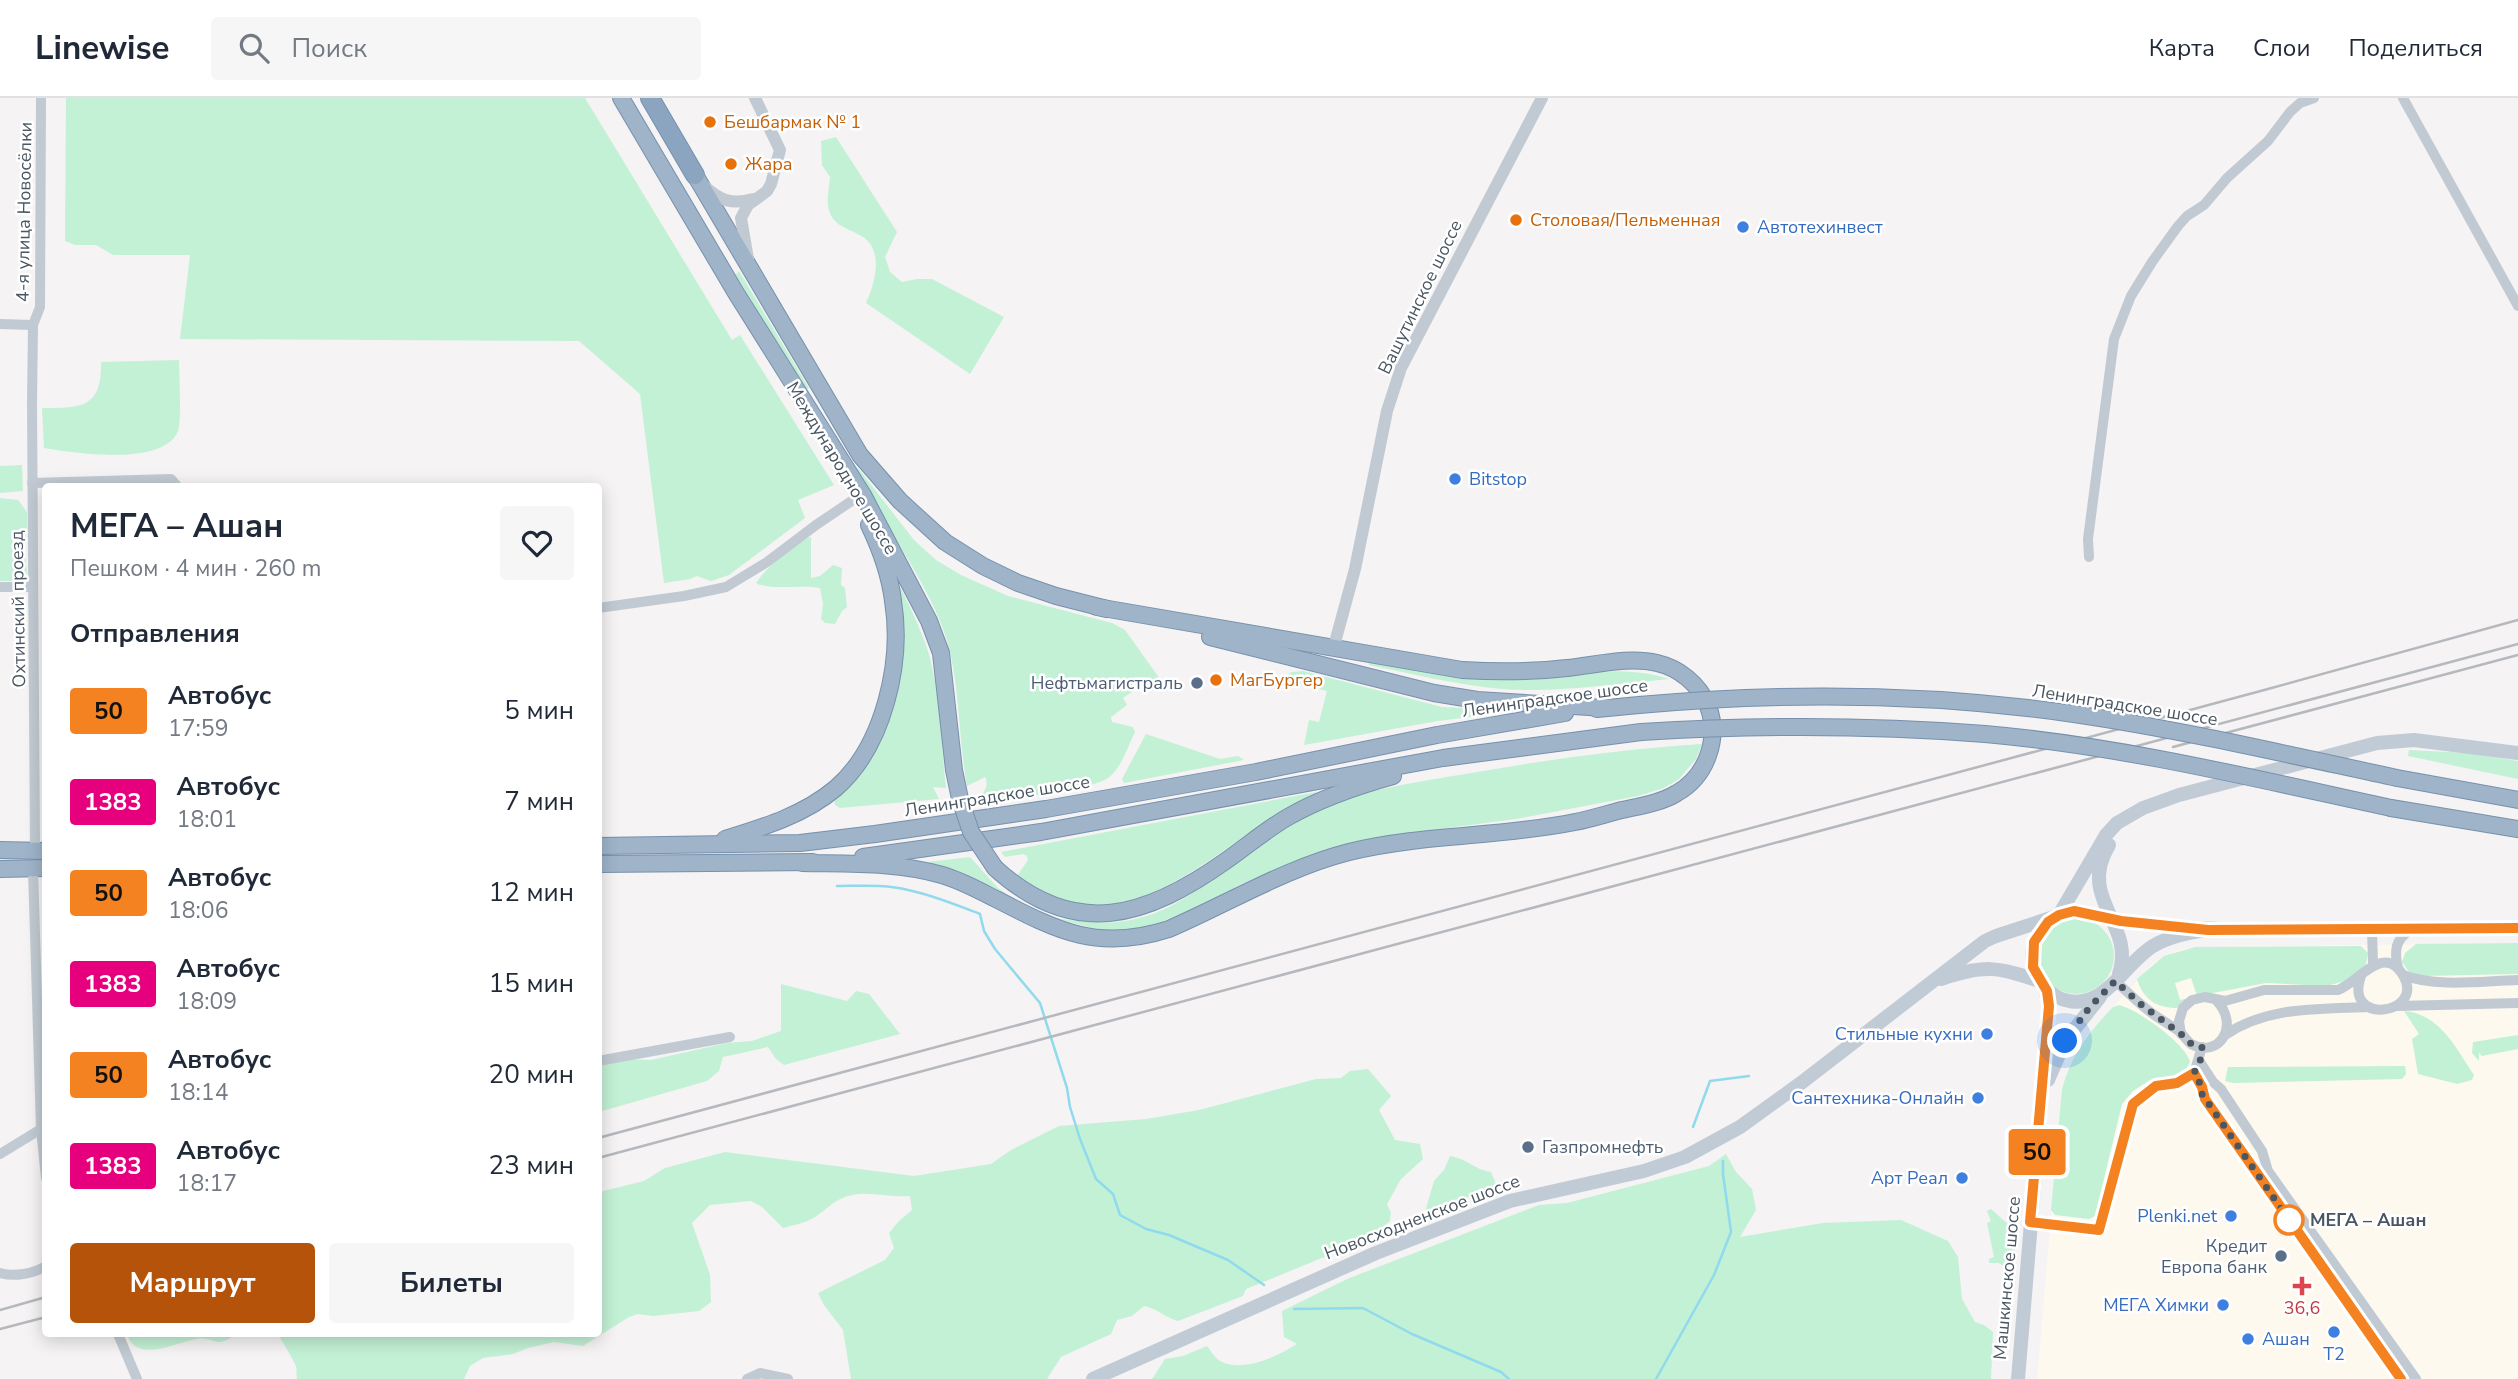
<!DOCTYPE html>
<html lang="ru">
<meta charset="utf-8">
<style>
body{margin:0;font-family:"Nunito Sans",sans-serif;background:#f6f6f7;color:#1f2937;height:100vh;display:flex;flex-direction:column;font-size:26px;white-space:nowrap}
*{box-sizing:border-box;margin:0}
p{font-size:23px;color:#747a83}
.icon{flex:none;width:38px;height:38px;fill:none;stroke:currentColor;stroke-width:2;stroke-linecap:round;stroke-linejoin:round}
.map{position:relative;flex:1;overflow:hidden}
.panel{position:absolute;left:42px;top:385px;width:560px;height:854px;display:flex;flex-direction:column;background:#fff;border-radius:7px;box-shadow:0 4px 18px #0003}
.panel>*{flex:none}
.badge{padding:0 14px;border-radius:5px;font-size:24px;line-height:46px}
.you{position:absolute;width:35px;height:35px;margin:-18px;border:5px solid #fff;border-radius:50%;background:#1a73e8;box-shadow:0 0 0 10px #1a73e833}
.map>.badge{position:absolute;translate:-50% -50%;box-shadow:0 0 0 4px #fff}
h2{padding:0 28px;font-size:26px;line-height:63px}
.round{display:grid;place-items:center;flex:none;width:74px;height:74px;border-radius:7px;background:#f6f6f7}
.overview{display:flex;align-items:center;justify-content:space-between;height:119px;padding:0 28px}
h1{font-size:33px;font-weight:700;line-height:52px}
.action{display:flex;gap:14px;margin-top:auto;padding:14px 28px}
.action a{flex:1;height:80px;border-radius:7px;background:#b45309;color:#fff;font-size:28px;font-weight:700;line-height:80px;text-align:center}
.action a+a{background:#f6f6f7;color:#1f2937}
ul{padding:0;list-style:none}
li{display:flex;align-items:center;gap:21px;height:91px;padding:0 28px}
li div{flex:1}
li b{display:block;font-size:26px}
li em{font-style:normal}
li .badge{min-width:77px;font-weight:700;text-align:center}
header{display:flex;align-items:center;gap:42px;box-sizing:border-box;height:98px;padding:0 35px;background:#fff;border-bottom:2px solid #e0e1e3}
header strong{font-size:33px}
nav{display:flex;gap:38px;margin-inline-start:auto;font-size:24px}
.search{width:490px;height:63px;background:#f6f6f7;display:flex;align-items:center;gap:18px;box-sizing:border-box;padding:0 24px;border-radius:7px;color:#747a83;font-size:26px}
.map>svg:first-child{display:block}
.commercial{fill:#fdf9ef}
.green{fill:#c3f1d5}
.lines{fill:none;stroke-linecap:round;stroke-linejoin:round}
.stream{stroke:#90daee;stroke-width:2.5}
.trunk-casing{stroke:#7690ad;stroke-width:18}
.motorway-casing{stroke:#7690ad;stroke-width:20}
.minor{stroke:#c1cad2;stroke-width:10}
.tertiary{stroke:#c1cad2;stroke-width:12}
.secondary{stroke:#c1cbd6;stroke-width:14}
.trunk{stroke:#9fb4c9;stroke-width:16}
.motorway{stroke:#8ba5c1;stroke-width:18}
.rail{stroke:#b5b8bd;stroke-width:2.5}
.trunk-bridge-casing{stroke:#7690ad;stroke-width:18;stroke-linecap:butt}
.trunk-bridge{stroke:#9fb4c9;stroke-width:16}
.line-casing{stroke:#fff;stroke-width:16}
.line{stroke:#f58220;stroke-width:10}
.walk{stroke:#4a5661;stroke-width:7;stroke-dasharray:0 12.6}
.food-dot{fill:#e8710a;stroke:#fff;stroke-width:2.5}
.shop-dot{fill:#3f7fe0;stroke:#fff;stroke-width:2.5}
.service-dot{fill:#5c6f8a;stroke:#fff;stroke-width:2.5}
.stop-dot{fill:#fff;stroke:#f58220;stroke-width:3.5}
.health-dot{fill:#e0444e;stroke:#fff;stroke-width:2.5}
.labels{text-anchor:middle;stroke-width:5;stroke-linejoin:round;paint-order:stroke}
.food-label{font-size:18px;fill:#c56008;stroke:#fff;text-anchor:start}
.street-label{font-size:18px;fill:#4a5661;stroke:#fff}
.shop-label{font-size:18px;fill:#366cbe;stroke:#fff;text-anchor:end}
.service-label{font-size:18px;fill:#4e5e75;stroke:#fff;text-anchor:end}
.stop-label{font-size:18px;font-weight:bold;fill:#4a5661;stroke:#fff;text-anchor:start}
.health-label{font-size:18px;fill:#be3a42;stroke:#fff}
</style>
<header>
<strong>Linewise</strong>
<div class="search"><svg class="icon" aria-label="search" viewBox="0 0 24 24"><circle cx="10" cy="10" r="6"/><path d="M15 15l6 6"/></svg>Поиск</div>
<nav><a>Карта</a><a>Слои</a><a>Поделиться</a></nav>
</header>
<div class="map">
<svg width="2518" height="1281" viewBox="0 0 2518 1281">
<rect width="100%" height="100%" fill="#f5f3f3"/>
<!-- commercial -->
<polygon class="commercial" points="2518,845 2518,1281 2037,1281 2062,991 2067,973 2086,939 2152,866 2179,852 2195,849"/>
<!-- green -->
<g class="green">
<polygon points="66,0 585,0 732,242 740,237 834,387 798,402 805,420 729,477 711,483 697,478 690,481 664,485 640,296 579,243 180,241 190,157 113,157 96,147 75,147 65,143"/>
<path d="M836,39L897,134L885,159L890,174L902,184L917,181H932L1004,219L970,276L866,205C875,186 884,153 863,139C854,133 841,130 834,122C824,110 829,93 830,79L822,67L821,43Z"/>
<polygon points="739,173 809,290 805,292 736,177"/>
<path d="M179,262C179,278 182,321 178,333C164,369 73,355 44,350L42,310C82,310 102,310 101,264Z"/>
<polygon points="22,367 23,393 0,395 0,368"/>
<path d="M854,369L858,370L914,442L936,462L961,477L1008,498L1112,525L1125,532L1160,581L1159,585L1149,582L1123,600L1127,607L1111,619L1112,624L1133,629L1135,634C1128,648 1121,671 1108,680C1089,693 1005,701 979,705L977,700C985,695 989,687 985,679L967,688C959,644 960,598 950,554C938,499 883,423 853,373Z"/>
<polygon points="0,400 18,402 27,414 27,430 24,445 27,475 23,483 0,483"/>
<path d="M811,439V480L820,478L833,467L842,470L841,487L845,490L847,509L842,513L835,526L825,525L821,521L823,506L820,490C802,486 770,493 756,485C764,472 796,443 811,439Z"/>
<path d="M896,480C908,506 922,532 930,560C941,602 941,647 946,690L933,689L939,701L840,710L835,707L834,700L898,585L903,559L904,532Z"/>
<path d="M1370,561C1412,569 1455,581 1498,581C1554,582 1615,563 1669,581C1614,586 1558,595 1502,591C1457,587 1413,576 1369,567Z"/>
<polygon points="1303,573 1442,609 1505,612 1501,615 1438,623 1304,647 1309,622 1319,624 1327,593 1280,581 1292,574"/>
<polygon points="1146,636 1220,661 1238,658 1244,662 1124,685 1122,681"/>
<path d="M1702,646L1696,661L1679,681L1664,690L1638,698L1516,721L1380,739L1314,755L1239,787L1203,808L1150,828L1126,833H1104L1054,820C1084,824 1114,828 1143,819C1175,810 1199,790 1226,772C1260,747 1295,720 1335,705C1374,690 1418,684 1459,677C1539,663 1620,651 1702,646Z"/>
<polygon points="2409,652 2468,655 2518,663 2518,681 2408,658"/>
<path d="M1316,694L1317,696C1292,708 1269,721 1247,737C1172,787 1105,842 1017,778L1028,762L1027,758L1023,756L1005,759L1001,754Z"/>
<polygon points="970,759 998,790 1014,802 981,783 928,764"/>
<circle cx="2076" cy="858" r="38"/>
<polygon points="2518,845 2518,876 2422,878 2409,874 2402,864 2405,855 2416,846"/>
<path d="M2361,848L2368,855L2366,866L2356,877L2342,884L2326,888L2266,885L2197,898L2191,880L2175,885L2180,902L2189,900L2177,910C2156,910 2143,901 2137,881L2164,858L2195,849Z"/>
<polygon points="781,886 847,903 856,893 869,896 900,936 784,967 776,961 768,949 723,959 719,973 707,983 599,1014 599,968 621,961 651,962 727,945 752,943 781,933"/>
<path d="M2119,907C2137,911 2186,946 2190,964L2183,977L2150,982L2133,993L2122,1006L2095,1118L2089,1121L2055,1117L2051,1112L2062,991C2071,957 2089,934 2113,909Z"/>
<path d="M2404,913C2440,916 2456,950 2474,977L2472,982L2457,986L2418,976L2412,941L2419,936Z"/>
<polygon points="2518,937 2518,951 2482,958 2479,955 2479,963 2472,955 2473,944"/>
<polygon points="2405,968 2406,976 2402,981 2233,985 2225,983 2228,969"/>
<path d="M1368,971L1391,998L1379,1012L1395,1042L1420,1046L1423,1061L1401,1081L1387,1106L1391,1115L1390,1123L1366,1142L1246,1191L1243,1198L1178,1223C1165,1220 1159,1211 1144,1208L1132,1218L1117,1222L1111,1236L1061,1259L1047,1281H851L843,1232L824,1207L818,1195L885,1162L894,1150L889,1135L899,1123L912,1112L910,1098C889,1100 868,1092 848,1098C834,1102 827,1111 815,1119C806,1125 794,1127 783,1130L762,1109L751,1103L710,1107L692,1125L710,1177L711,1204L699,1213L653,1218L638,1216L629,1219L583,1248L554,1244L528,1250L513,1256L483,1260L470,1268L464,1281H297C296,1277 297,1272 296,1268C295,1265 280,1238 277,1236H598L599,1094L644,1083L665,1070L725,1054L914,1078L991,1066L1011,1052L1059,1028L1146,1021L1199,1012L1316,981L1341,980L1350,973Z"/>
<path d="M1726,1056L1736,1074L1752,1091L1756,1112L1740,1139L1823,1125L1901,1122L1948,1143L1958,1159L1962,1201L1975,1224L1984,1227L1993,1234L1991,1281H1152L1165,1261L1183,1258L1207,1248C1211,1253 1216,1262 1222,1264C1245,1274 1278,1258 1297,1246L1284,1239L1282,1213L1347,1181L1539,1107L1567,1105L1709,1068Z"/>
<path d="M1450,1058C1468,1061 1473,1071 1491,1074L1498,1091L1480,1095L1425,1114L1434,1083L1444,1072Z"/>
<polygon points="1991,1111 2012,1130 2014,1137 2011,1171 2009,1172 1999,1165 1989,1165 1989,1161 1994,1159 1987,1125 1991,1123 1987,1113"/>
<path d="M127,1236H236C215,1253 213,1237 196,1241C175,1245 136,1266 127,1236Z"/>
</g>
<g class="lines">
<!-- stream -->
<g class="stream">
<path d="M837,788C860,788 885,786 908,792C933,797 956,807 980,816L984,833L995,851L1040,905L1067,990L1070,1009L1080,1041L1096,1081L1113,1096L1120,1117L1146,1131L1169,1137L1228,1162L1264,1187"/>
<polyline points="1693,1029 1710,983 1749,978"/>
<polyline points="1294,1211 1363,1210 1412,1236 1501,1274 1509,1281"/>
<polyline points="1656,1281 1714,1177 1731,1134 1723,1076 1723,1063"/>
</g>
<defs>
<g id="trunk">
<polyline points="621,0 736,195 863,397 929,523 941,555 954,672 960,701"/>
<polyline points="695,77 860,357 900,403 945,444 983,468 1018,485 1056,498 1107,511"/>
<polyline points="1210,539 1434,595 1477,602 1605,610"/>
<polyline points="1597,611 1639,607"/>
<polyline points="2397,680 2518,702"/>
<polyline points="2391,710 2518,731"/>
<path d="M725,741C764,729 804,717 836,690C884,648 903,564 893,503C890,478 880,450 869,427"/>
<polyline points="598,748 800,745 875,736 1046,711 1256,674 1437,637 1565,615"/>
<polyline points="0,752 46,753"/>
<polyline points="863,759 1041,734 1443,660 1641,634"/>
<path d="M802,765C848,766 897,764 942,777C960,782 978,792 996,801C1058,833 1098,854 1169,831C1229,805 1286,770 1349,754C1423,736 1501,739 1575,724C1591,721 1606,716 1622,712C1640,708 1661,705 1677,695C1707,678 1720,640 1708,608C1699,586 1679,570 1657,565C1629,558 1596,567 1567,570C1532,574 1497,574 1462,572L1097,509"/>
<polyline points="598,766 813,764"/>
<path d="M995,770C1075,843 1147,819 1227,762C1247,748 1267,731 1288,719C1321,700 1357,688 1393,678"/>
<polyline points="0,771 46,770"/>
</g>
<polyline id="motorway" points="650,0 695,77"/>
</defs>
<!-- trunk casing -->
<use href="#trunk" class="trunk-casing"/>
<!-- motorway casing -->
<use href="#motorway" class="motorway-casing"/>
<!-- minor -->
<g class="minor">
<polyline points="2403,0 2518,208"/>
<polyline points="0,226 33,227"/>
<polyline points="32,385 171,381 177,388"/>
<polyline points="2089,459 2088,441 2114,241 2131,198 2152,164 2178,128 2187,118 2204,107 2227,80 2268,43 2290,14 2300,5 2314,0"/>
<polyline points="0,489 33,489"/>
<polyline points="598,510 684,498 726,489 767,464 816,427 856,400"/>
<polyline points="35,753 32,305 33,227 40,209 41,0"/>
<polyline points="33,771 41,1031 46,1080"/>
<polyline points="2372,831 2373,866"/>
<path d="M2398,870C2394,853 2395,842 2410,832"/>
<path d="M2403,877C2438,890 2481,883 2518,882"/>
<path d="M2115,883C2128,894 2139,906 2153,916C2161,922 2171,927 2180,934C2184,938 2187,943 2191,946C2219,961 2240,928 2217,903"/>
<polyline points="2398,908 2518,905"/>
<path d="M2181,936L2179,923L2183,910L2192,902L2205,899L2225,903L2264,892H2338C2359,884 2385,843 2404,879C2424,917 2343,928 2361,878"/>
<path d="M2225,937C2268,908 2319,911 2369,909"/>
<polyline points="598,963 730,939"/>
<polyline points="2200,964 2213,984 2221,991 2262,1053 2268,1073 2416,1281"/>
<polyline points="2194,975 2202,989 2205,1001 2401,1281"/>
<polyline points="0,1056 41,1031"/>
<polyline points="2030,1124 2099,1132 2133,1006 2156,987 2184,982 2194,975 2202,949"/>
<path d="M0,1175C14,1179 33,1176 46,1168"/>
<polyline points="118,1236 137,1281"/>
<polyline points="747,1281 760,1275 788,1281"/>
</g>
<!-- tertiary -->
<g class="tertiary">
<path d="M704,88C721,103 732,107 753,101"/>
<polyline points="748,161 741,120 748,107 767,93 771,86 780,52 755,0"/>
<polyline points="1334,548 1355,471 1387,313 1401,270 1542,0"/>
</g>
<!-- secondary -->
<g class="secondary">
<path d="M2109,747C2076,801 2136,826 2119,876"/>
<polyline points="2059,817 2106,737 2117,725 2143,710 2179,697 2377,645 2414,642 2518,655"/>
<path d="M2208,832C2189,834 2170,838 2153,848C2122,867 2101,920 2057,899C2046,893 2038,883 2034,871C2031,859 2032,846 2039,835C2059,800 2090,818 2120,823C2137,826 2155,826 2173,828C2222,833 2272,832 2321,831C2387,831 2452,831 2518,831"/>
<path d="M1941,881C1985,866 1997,869 2040,883"/>
<polyline points="2048,982 2065,943 2100,899"/>
<polyline points="1093,1281 1376,1155 1510,1103 1644,1073 1685,1059 1740,1029 1801,985 1985,843 1996,838 2054,819"/>
<polyline points="2018,1281 2049,908 2045,890"/>
</g>
<!-- trunk -->
<use href="#trunk" class="trunk"/>
<!-- motorway -->
<use href="#motorway" class="motorway"/>
<!-- rail -->
<g class="rail">
<polyline points="2173,649 2518,557"/>
<polyline points="598,1040 2268,591 2518,522"/>
<polyline points="598,1060 2518,546"/>
<polyline points="0,1212 46,1199"/>
<polyline points="0,1231 46,1219"/>
</g>
<defs>
<g id="trunk-bridge">
<path d="M1639,607C1783,594 1930,595 2074,616C2183,632 2290,657 2397,680"/>
<path d="M1641,634C1756,627 1870,627 1985,636C2122,648 2257,681 2391,710"/>
<polyline points="960,701 971,734 995,770"/>
</g>
</defs>
<!-- trunk-bridge casing -->
<use href="#trunk-bridge" class="trunk-bridge-casing"/>
<!-- trunk-bridge -->
<use href="#trunk-bridge" class="trunk-bridge"/>
</g>
<g class="lines">
<defs>
<polyline id="line" points="2401,1281 2205,1001 2202,989 2194,975 2177,985 2156,988 2133,1006 2099,1132 2030,1124 2049,908 2047,893 2033,869 2034,844 2048,824 2059,817 2074,813 2121,823 2208,832 2518,830"/>
</defs>
<!-- line casing -->
<use href="#line" class="line-casing"/>
<!-- line -->
<use href="#line" class="line"/>
<!-- walk -->
<polyline class="walk" points="2065,943 2089,910 2115,883 2143,908 2181,936 2190,945 2202,949 2200,964 2194,975 2202,989 2202,996 2289,1122"/>
</g>
<!-- markers -->
<g class="food-dot">
<circle cx="710" cy="24" r="7"/>
<circle cx="731" cy="66" r="7"/>
<circle cx="1516" cy="122" r="7"/>
<circle cx="1216" cy="582" r="7"/>
</g>
<g class="shop-dot">
<circle cx="1743" cy="129" r="7"/>
<circle cx="1455" cy="381" r="7"/>
<circle cx="1987" cy="936" r="7"/>
<circle cx="1978" cy="1000" r="7"/>
<circle cx="1962" cy="1080" r="7"/>
<circle cx="2231" cy="1118" r="7"/>
<circle cx="2223" cy="1207" r="7"/>
<circle cx="2334" cy="1234" r="7"/>
<circle cx="2248" cy="1241" r="7"/>
</g>
<g class="service-dot">
<circle cx="1197" cy="585" r="7"/>
<circle cx="1528" cy="1049" r="7"/>
<circle cx="2281" cy="1158" r="7"/>
</g>
<circle class="stop-dot" cx="2289" cy="1122" r="14"/>
<path class="health-dot" d="M2298.5 1177.5h7v7h7v7h-7v7h-7v-7h-7v-7h7z"/>
<g class="labels">
<!-- food labels -->
<g class="food-label">
<text x="724" y="30">Бешбармак № 1</text>
<text x="745" y="72">Жара</text>
<text x="1530" y="128">Столовая/Пельменная</text>
<text x="1230" y="588">МагБургер</text>
</g>
<!-- street labels -->
<g class="street-label">
<text transform="translate(24 114) rotate(-89)" y="6">4-я улица Новосёлки</text>
<text transform="translate(1420 199) rotate(-64)" y="6">Вашутинское шоссе</text>
<text transform="translate(842 370) rotate(59)" y="6">Международное шоссе</text>
<text transform="translate(18 511) rotate(-91)" y="6">Охтинский проезд</text>
<text transform="translate(1555 600) rotate(-8)" y="6">Ленинградское шоссе</text>
<text transform="translate(2125 607) rotate(9)" y="6">Ленинградское шоссе</text>
<text transform="translate(997 698) rotate(-9)" y="6">Ленинградское шоссе</text>
<text transform="translate(1422 1119) rotate(-21)" y="6">Новосходненское шоссе</text>
<text transform="translate(2007 1180) rotate(-85)" y="6">Машкинское шоссе</text>
</g>
<!-- shop labels -->
<g class="shop-label">
<text x="1757" y="135" text-anchor="start">Автотехинвест</text>
<text x="1469" y="387" text-anchor="start">Bitstop</text>
<text x="1973" y="942">Стильные кухни</text>
<text x="1964" y="1006">Сантехника-Онлайн</text>
<text x="1948" y="1086">Арт Реал</text>
<text x="2217" y="1124">Plenki.net</text>
<text x="2209" y="1213">МЕГА Химки</text>
<text x="2262" y="1247" text-anchor="start">Ашан</text>
<text x="2334" y="1262" text-anchor="middle">T2</text>
</g>
<!-- service labels -->
<g class="service-label">
<text x="1183" y="591">Нефтьмагистраль</text>
<text x="1542" y="1055" text-anchor="start">Газпромнефть</text>
<text x="2267" y="1154">Кредит<tspan x="2267" dy="21">Европа банк</tspan></text>
</g>
<!-- stop labels -->
<g class="stop-label">
<text x="2310" y="1128">МЕГА – Ашан</text>
</g>
<!-- health labels -->
<g class="health-label">
<text x="2302" y="1216">36,6</text>
</g>
</g>
</svg>
<div class="you" style="left:2065px;top:943px"></div>
<b class="badge" style="left:2037px;top:1054px;background:#f58220;color:#111">50</b>
<section class="panel">
<div class="overview"><div><h1>МЕГА – Ашан</h1><p>Пешком · 4 мин · 260 m</p></div><a class="round"><svg class="icon" aria-label="heart" viewBox="0 0 24 24"><path d="M12 20l-8-8c-3-5 5-10 8-4 3-6 11-1 8 4z"/></svg></a></div>
<h2>Отправления</h2>
<ul>
<li><span class="badge" style="background:#f58220;color:#111">50</span><div><b>Автобус</b><p>17:59</p></div><em>5 мин</em></li>
<li><span class="badge" style="background:#e6007e;color:#fff">1383</span><div><b>Автобус</b><p>18:01</p></div><em>7 мин</em></li>
<li><span class="badge" style="background:#f58220;color:#111">50</span><div><b>Автобус</b><p>18:06</p></div><em>12 мин</em></li>
<li><span class="badge" style="background:#e6007e;color:#fff">1383</span><div><b>Автобус</b><p>18:09</p></div><em>15 мин</em></li>
<li><span class="badge" style="background:#f58220;color:#111">50</span><div><b>Автобус</b><p>18:14</p></div><em>20 мин</em></li>
<li><span class="badge" style="background:#e6007e;color:#fff">1383</span><div><b>Автобус</b><p>18:17</p></div><em>23 мин</em></li>
</ul>
<div class="action"><a>Маршрут</a><a>Билеты</a></div>
</section>
</div>
